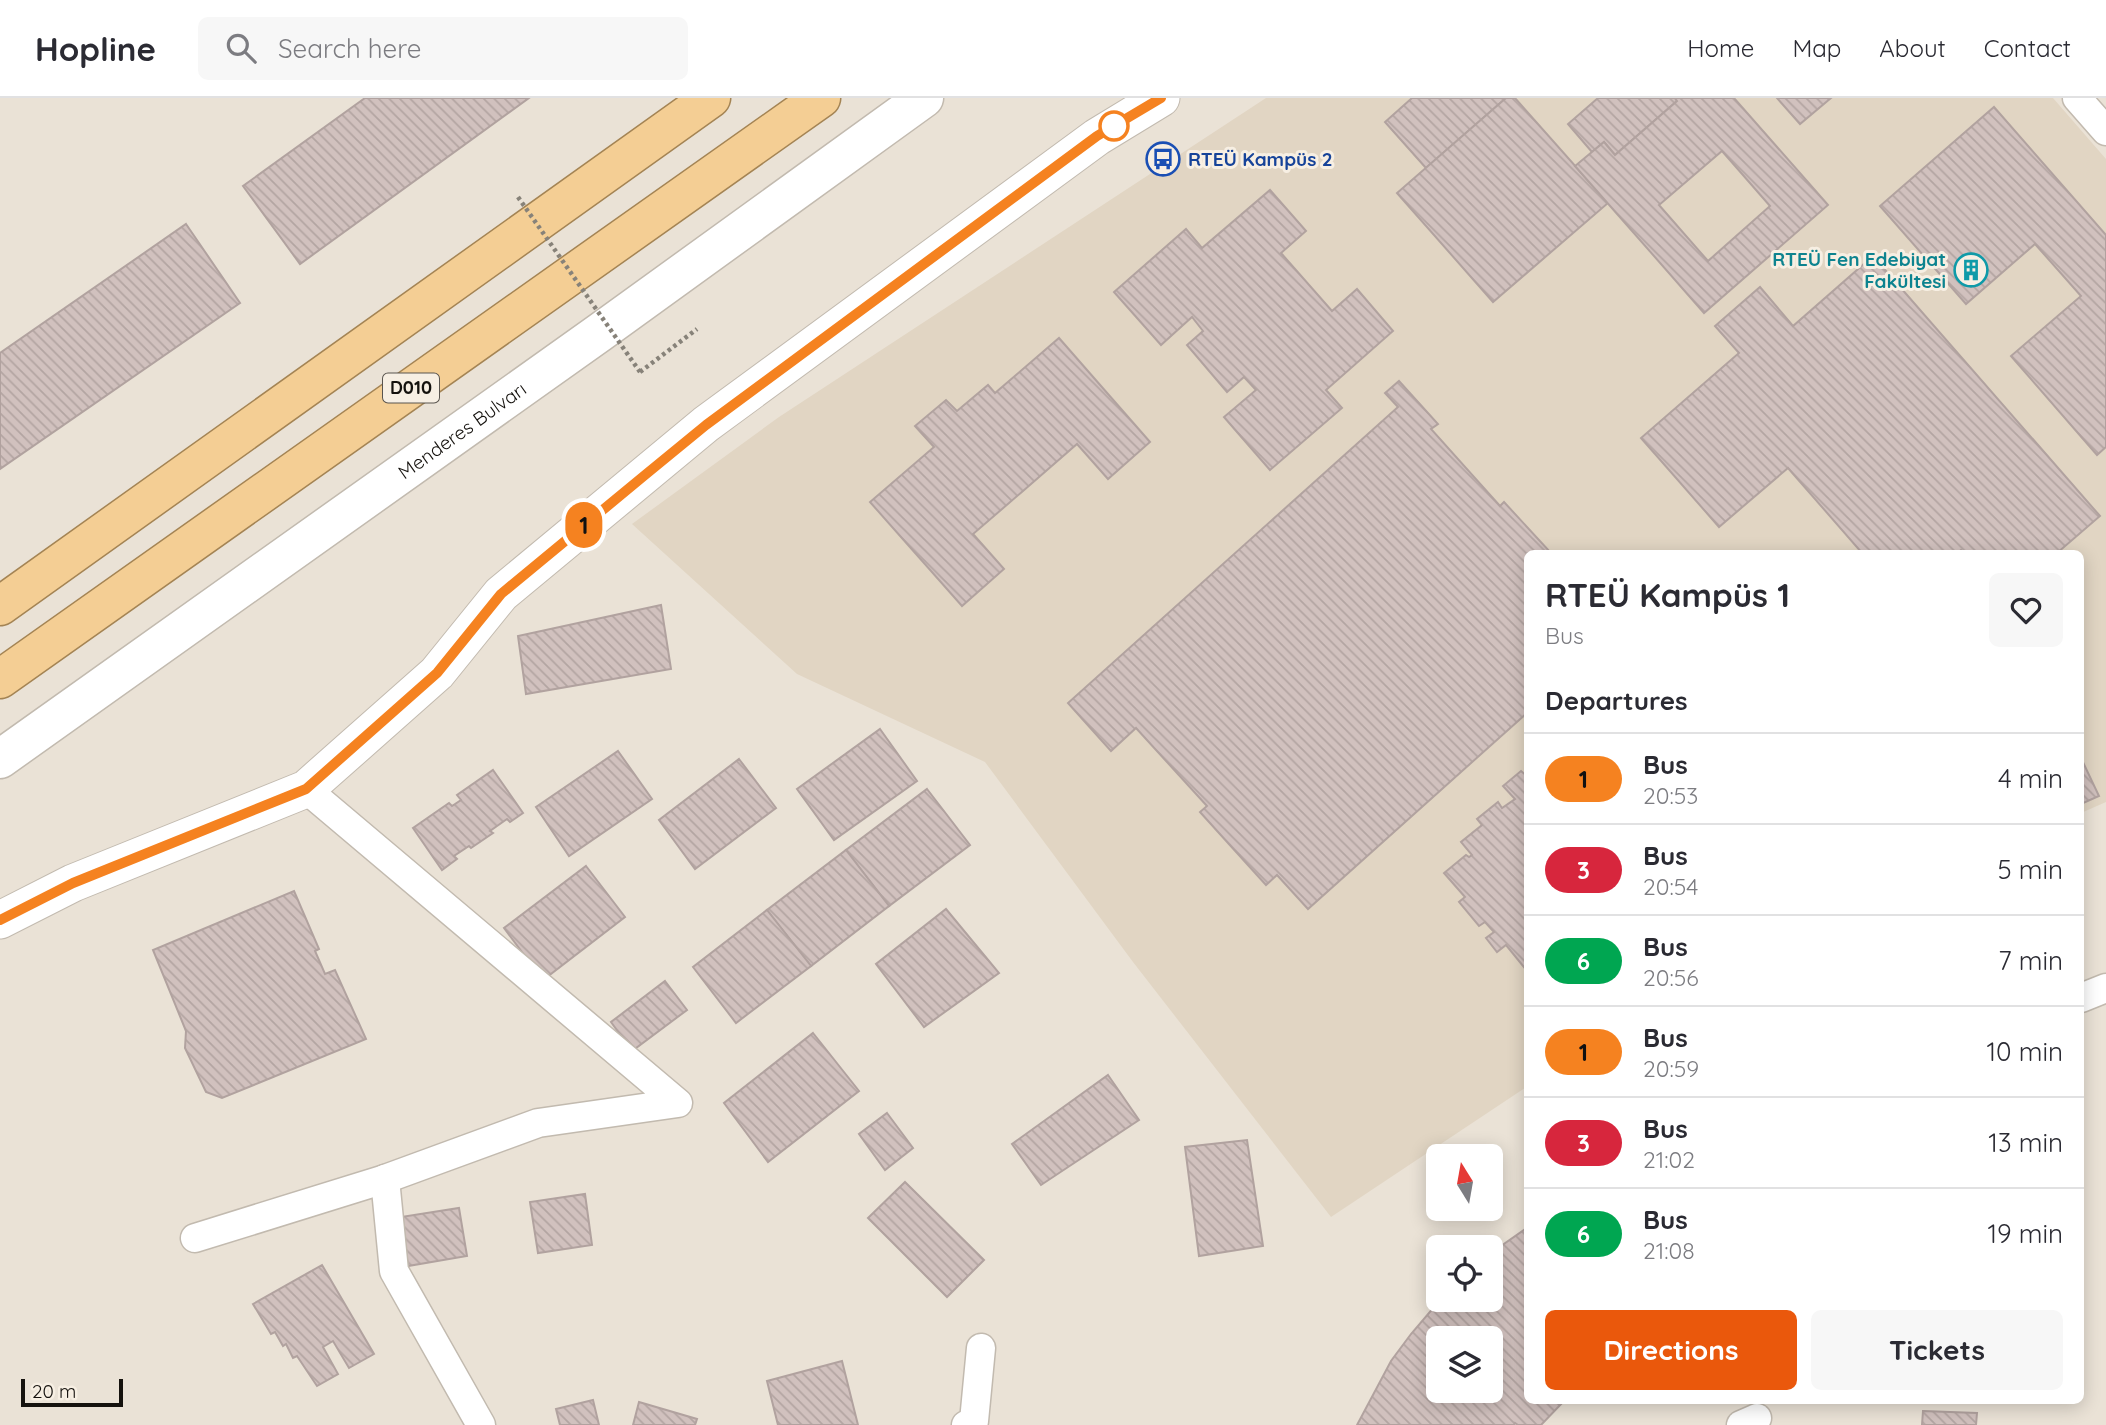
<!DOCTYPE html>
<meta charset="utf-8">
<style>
body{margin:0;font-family:Quicksand,sans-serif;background:#f7f7f7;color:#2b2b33;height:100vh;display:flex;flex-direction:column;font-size:26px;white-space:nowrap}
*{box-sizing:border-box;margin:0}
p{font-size:23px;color:#7c7c81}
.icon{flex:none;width:38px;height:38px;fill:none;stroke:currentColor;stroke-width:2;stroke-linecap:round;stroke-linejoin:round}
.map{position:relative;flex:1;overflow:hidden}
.panel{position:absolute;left:1524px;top:452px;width:560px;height:854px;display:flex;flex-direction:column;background:#fff;border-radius:10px;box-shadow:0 4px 18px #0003}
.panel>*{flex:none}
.badge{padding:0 14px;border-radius:23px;font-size:24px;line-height:46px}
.needle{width:46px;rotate:349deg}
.buttons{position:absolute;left:1426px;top:1046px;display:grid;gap:14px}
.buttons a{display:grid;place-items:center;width:77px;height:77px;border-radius:10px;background:#fff;box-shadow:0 4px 18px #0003;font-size:35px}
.scale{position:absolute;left:21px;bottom:18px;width:102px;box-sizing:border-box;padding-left:7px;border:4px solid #15120e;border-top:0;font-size:19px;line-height:24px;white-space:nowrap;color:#15120e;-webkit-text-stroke:5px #f7efe3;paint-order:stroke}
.map>.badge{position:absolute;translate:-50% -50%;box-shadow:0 0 0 4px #fff}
h2{padding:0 21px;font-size:26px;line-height:63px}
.round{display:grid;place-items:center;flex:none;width:74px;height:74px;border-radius:10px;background:#f7f7f7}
.head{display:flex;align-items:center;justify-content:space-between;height:119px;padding:0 21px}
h1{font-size:33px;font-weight:700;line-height:52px}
.cta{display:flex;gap:14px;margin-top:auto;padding:14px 21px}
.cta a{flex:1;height:80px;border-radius:10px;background:#ea580c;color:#fff;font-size:28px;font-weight:700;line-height:80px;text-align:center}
.cta a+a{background:#f7f7f7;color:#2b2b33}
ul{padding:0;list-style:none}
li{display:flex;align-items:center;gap:21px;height:91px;padding:0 21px;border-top:2px solid #e1e1e2}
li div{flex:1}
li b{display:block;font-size:26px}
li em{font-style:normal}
li .badge{min-width:77px;font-weight:700;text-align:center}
header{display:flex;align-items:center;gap:42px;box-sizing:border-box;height:98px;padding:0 35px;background:#fff;border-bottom:2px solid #e1e1e2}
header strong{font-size:33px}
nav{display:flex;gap:38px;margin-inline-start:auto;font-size:24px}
.search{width:490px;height:63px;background:#f7f7f7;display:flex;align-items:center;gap:18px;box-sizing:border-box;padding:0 24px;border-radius:10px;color:#7c7c81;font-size:26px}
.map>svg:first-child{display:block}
.built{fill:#e1d5c3}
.building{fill:url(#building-back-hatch);stroke:#b1a29f;stroke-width:2;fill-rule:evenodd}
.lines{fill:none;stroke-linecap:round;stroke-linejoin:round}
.minor-casing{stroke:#c2baaf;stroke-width:31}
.tertiary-casing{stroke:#c2baaf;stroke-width:39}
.secondary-casing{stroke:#c2baaf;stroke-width:41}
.trunk-casing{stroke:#a48454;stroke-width:41}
.path{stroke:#878279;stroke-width:4.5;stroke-dasharray:3.5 3.5;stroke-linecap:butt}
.minor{stroke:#fff;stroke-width:28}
.tertiary{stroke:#fff;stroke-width:37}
.secondary{stroke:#fff;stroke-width:38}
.trunk{stroke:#f4ce94;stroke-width:38}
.path-bridge{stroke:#878279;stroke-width:4.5;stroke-dasharray:3.5 3.5;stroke-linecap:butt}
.line-casing{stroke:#fff;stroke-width:16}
.line{stroke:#f58220;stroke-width:10}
.stop-dot{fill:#fff;stroke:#f58220;stroke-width:3.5}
.labels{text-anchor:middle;stroke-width:6;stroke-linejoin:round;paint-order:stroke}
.shield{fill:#f7efe3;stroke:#59544e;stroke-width:2}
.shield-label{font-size:18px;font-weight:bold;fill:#15120e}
.transit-label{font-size:19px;font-weight:bold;fill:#164399;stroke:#f7efe3;text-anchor:start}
.culture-label{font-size:19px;font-weight:bold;fill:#0d838f;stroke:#f7efe3;text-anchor:end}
.street-label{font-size:19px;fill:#15120e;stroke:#f7efe3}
</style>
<header>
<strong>Hopline</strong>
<div class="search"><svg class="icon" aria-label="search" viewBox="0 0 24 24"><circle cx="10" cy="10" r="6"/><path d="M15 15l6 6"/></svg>Search here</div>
<nav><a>Home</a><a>Map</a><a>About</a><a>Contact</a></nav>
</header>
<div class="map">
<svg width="2106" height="1327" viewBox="0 0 2106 1327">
<defs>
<pattern id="building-back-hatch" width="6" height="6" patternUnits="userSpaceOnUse" patternTransform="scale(1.75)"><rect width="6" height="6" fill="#d1c1be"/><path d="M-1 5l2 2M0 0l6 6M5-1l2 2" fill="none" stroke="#b3a5a2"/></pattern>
</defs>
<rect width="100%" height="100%" fill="#eae2d6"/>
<!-- built -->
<polygon class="built" points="1266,0 2053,0 2106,61 2106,704 2081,715 2081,455 1528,455 1528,988 1331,1119 1133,864 985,664 797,576 632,426 779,319"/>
<!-- building -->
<g class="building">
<polygon points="365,0 529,0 300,166 243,88"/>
<polygon points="1412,0 1506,0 1426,70 1385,24"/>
<polygon points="1506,0 1515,0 1608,105 1493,204 1397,95"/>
<polygon points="1598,0 1675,0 1677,3 1615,57 1604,44 1592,54 1568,26"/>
<path d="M1675,0H1734L1828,107L1704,215L1575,68L1604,44L1615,57L1677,3ZM1722,53L1770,108L1708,163L1659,107Z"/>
<polygon points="1777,0 1831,0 1800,26"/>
<polygon points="1994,9 2106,137 2106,349 2097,357 2011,258 2081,198 2035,146 1966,206 1880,108"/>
<polygon points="1270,92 1306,133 1281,155 1332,213 1357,191 1393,233 1326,292 1342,310 1270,372 1224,319 1256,292 1244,279 1227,294 1187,247 1203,233 1192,219 1161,247 1114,194 1186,131 1202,150"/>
<polygon points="186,126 240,205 0,371 0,255"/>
<polygon points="1873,158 2100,418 2057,455 1964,455 1961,452 1957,455 1862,455 1788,370 1719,429 1641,340 1739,255 1715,228 1760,189 1793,228"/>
<polygon points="1059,240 1150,344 1108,381 1077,346 1023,393 973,436 1004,471 962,508 870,404 934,349 915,328 946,302 957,313 988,287 995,295"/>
<polygon points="1399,283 1438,326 1431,331 1500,408 1504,404 1551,455 1528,455 1528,614 1308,811 1277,777 1266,787 1200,714 1207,708 1136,630 1111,653 1068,605 1398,309 1385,295"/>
<polygon points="661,507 671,571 526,596 518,538"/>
<polygon points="880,631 917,683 834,742 797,691"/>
<polygon points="618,653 652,701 569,758 536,709"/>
<polygon points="2081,660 2099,698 2081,706"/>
<polygon points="739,661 776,710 695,771 659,722"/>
<polygon points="493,672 523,715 510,724 507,721 490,733 493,735 471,750 469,748 454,758 457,761 442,772 413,730 449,705 452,708 461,702 457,697"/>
<polygon points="1521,673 1528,679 1528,874 1506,847 1497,854 1486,840 1494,834 1485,824 1479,828 1459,804 1465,799 1444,775 1466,757 1469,759 1472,757 1461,744 1482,727 1477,721 1498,704 1502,710 1515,701 1503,688"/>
<polygon points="927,691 970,747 889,808 846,752"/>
<polygon points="846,752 889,808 811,868 767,812"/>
<polygon points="586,768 625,819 543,882 504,830"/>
<polygon points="294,793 319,851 315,853 325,876 335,872 366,941 222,1000 206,994 185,950 186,933 153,852"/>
<polygon points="946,811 999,875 924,929 876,866"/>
<polygon points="767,812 811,868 736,925 693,869"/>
<polygon points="665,883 687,912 632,953 611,924"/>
<polygon points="813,935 859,993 768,1064 724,1005"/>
<polygon points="1108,977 1139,1022 1041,1087 1012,1046"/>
<polygon points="887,1015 913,1050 885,1072 859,1036"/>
<polygon points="1247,1042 1263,1148 1199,1158 1185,1049"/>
<polygon points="905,1084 984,1162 947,1199 868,1120"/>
<polygon points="585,1096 592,1147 538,1155 530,1104"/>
<polygon points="459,1110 467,1158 408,1168 401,1119"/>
<path d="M1528,1129V1302H1565L1541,1327H1518L1515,1325L1514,1327H1357L1391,1263L1411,1236L1440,1202H1491V1155ZM1438,1241H1491V1293H1438Z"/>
<polygon points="322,1167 374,1256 349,1270 333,1243 323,1249 338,1276 317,1288 297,1258 293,1260 286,1246 283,1248 275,1234 271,1236 253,1206"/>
<polygon points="842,1263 858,1327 778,1327 767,1283"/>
<polygon points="593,1302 599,1327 560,1327 556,1311"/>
<polygon points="639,1304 697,1321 695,1327 633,1327"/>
<polygon points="1923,1313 1977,1315 1976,1327 1922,1327"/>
</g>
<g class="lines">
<defs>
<g id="minor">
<polyline points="2077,0 2106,33"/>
<polyline points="2081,900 2106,890"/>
<polyline points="385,1081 394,1173 481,1327"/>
<polyline points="195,1140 385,1081 538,1025 678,1005 306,691"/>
<polyline points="966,1327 974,1323 981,1250"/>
<polyline points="1741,1327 1757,1320"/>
</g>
<polyline id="tertiary" points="0,822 73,785 306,691 437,575 501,496 706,326 1097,39 1161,0"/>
<g id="secondary">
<path id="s1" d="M0,661L599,235L924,0"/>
</g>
<g id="trunk">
<polyline points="0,508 711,0"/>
<polyline points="0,581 821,0"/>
</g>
</defs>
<!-- minor casing -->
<use href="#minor" class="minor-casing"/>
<!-- tertiary casing -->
<use href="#tertiary" class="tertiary-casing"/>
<!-- secondary casing -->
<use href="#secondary" class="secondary-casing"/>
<!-- trunk casing -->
<use href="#trunk" class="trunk-casing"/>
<!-- path -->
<polyline class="path" points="640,274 697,231"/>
<!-- minor -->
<use href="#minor" class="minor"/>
<!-- tertiary -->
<use href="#tertiary" class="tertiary"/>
<!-- secondary -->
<use href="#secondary" class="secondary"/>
<!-- trunk -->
<use href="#trunk" class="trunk"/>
<!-- path-bridge -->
<polyline class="path-bridge" points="518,99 640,274"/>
</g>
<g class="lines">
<defs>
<polyline id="line" points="0,822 73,785 306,691 437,575 501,496 645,377 706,327 1097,38 1161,0"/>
</defs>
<!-- line casing -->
<use href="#line" class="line-casing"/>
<!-- line -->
<use href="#line" class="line"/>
</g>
<!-- icons -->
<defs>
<symbol id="bus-ring" viewBox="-11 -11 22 22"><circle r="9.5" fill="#f7efe3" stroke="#1a4fb4" stroke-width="1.5"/><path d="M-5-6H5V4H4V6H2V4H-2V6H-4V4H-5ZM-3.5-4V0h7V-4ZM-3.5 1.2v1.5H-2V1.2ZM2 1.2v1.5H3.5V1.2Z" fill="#1a4fb4"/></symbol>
<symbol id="building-ring" viewBox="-11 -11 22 22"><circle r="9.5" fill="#f7efe3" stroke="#0f9aa8" stroke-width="1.5"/><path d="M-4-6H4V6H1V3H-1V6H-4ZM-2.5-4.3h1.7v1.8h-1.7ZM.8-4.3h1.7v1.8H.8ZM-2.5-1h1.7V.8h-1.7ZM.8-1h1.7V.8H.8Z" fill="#0f9aa8"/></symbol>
</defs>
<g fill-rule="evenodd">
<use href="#bus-ring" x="1144" y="42" width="38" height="38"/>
<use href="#building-ring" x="1952" y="153" width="38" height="38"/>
</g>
<!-- markers -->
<circle class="stop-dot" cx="1114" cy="28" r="14"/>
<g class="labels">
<!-- shield labels -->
<rect class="shield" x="383" y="275.5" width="56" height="29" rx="5"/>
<g class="shield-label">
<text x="411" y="296">D010</text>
</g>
<!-- transit labels -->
<g class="transit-label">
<text x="1188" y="68">RTEÜ Kampüs 2</text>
</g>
<!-- culture labels -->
<g class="culture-label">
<text x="1946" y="168">RTEÜ Fen Edebiyat<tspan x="1946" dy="22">Fakültesi</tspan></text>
</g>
<!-- street labels -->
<g class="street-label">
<text dy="7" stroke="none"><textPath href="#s1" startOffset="567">Menderes Bulvarı</textPath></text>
</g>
</g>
</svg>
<div class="buttons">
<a><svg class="needle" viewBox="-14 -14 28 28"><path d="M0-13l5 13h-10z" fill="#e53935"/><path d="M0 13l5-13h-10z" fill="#7c7c81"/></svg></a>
<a><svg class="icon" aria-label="locate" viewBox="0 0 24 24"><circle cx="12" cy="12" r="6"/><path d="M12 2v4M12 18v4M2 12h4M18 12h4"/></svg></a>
<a><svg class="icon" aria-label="layers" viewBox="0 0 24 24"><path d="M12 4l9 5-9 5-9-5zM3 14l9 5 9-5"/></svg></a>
</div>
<div class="scale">20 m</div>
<b class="badge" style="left:584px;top:427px;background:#f58220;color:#111">1</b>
<section class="panel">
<div class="head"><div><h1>RTEÜ Kampüs 1</h1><p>Bus</p></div><a class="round"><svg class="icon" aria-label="heart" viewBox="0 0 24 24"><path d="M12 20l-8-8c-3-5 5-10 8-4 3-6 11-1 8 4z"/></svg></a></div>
<h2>Departures</h2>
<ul>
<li><span class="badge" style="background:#f58220;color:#111">1</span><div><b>Bus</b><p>20:53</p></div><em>4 min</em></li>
<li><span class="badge" style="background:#d7263d;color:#fff">3</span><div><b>Bus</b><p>20:54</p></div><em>5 min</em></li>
<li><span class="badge" style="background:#00a651;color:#fff">6</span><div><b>Bus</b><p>20:56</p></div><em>7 min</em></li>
<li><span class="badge" style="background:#f58220;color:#111">1</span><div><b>Bus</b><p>20:59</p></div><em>10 min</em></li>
<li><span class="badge" style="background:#d7263d;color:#fff">3</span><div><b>Bus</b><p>21:02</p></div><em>13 min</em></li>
<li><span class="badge" style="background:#00a651;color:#fff">6</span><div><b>Bus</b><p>21:08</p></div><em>19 min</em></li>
</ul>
<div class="cta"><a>Directions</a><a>Tickets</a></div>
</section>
</div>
